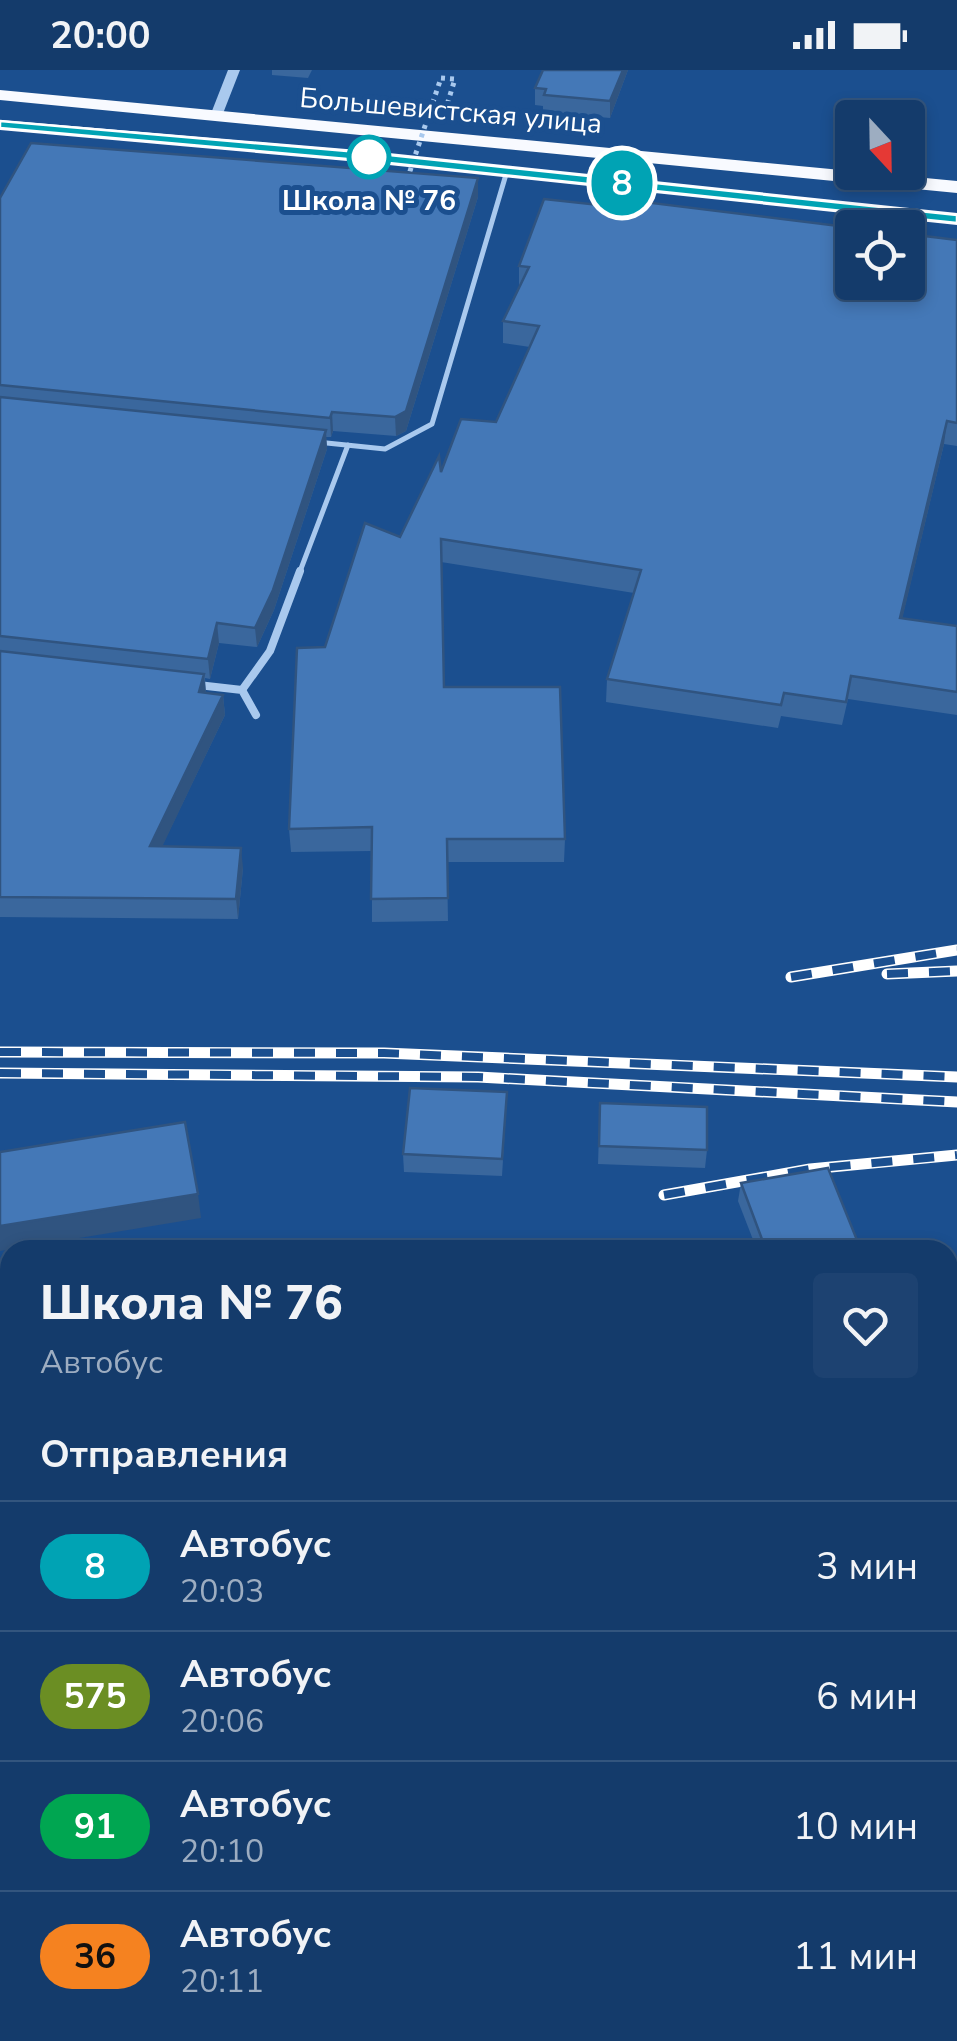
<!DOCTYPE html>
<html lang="ru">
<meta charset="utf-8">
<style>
body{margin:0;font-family:"Nunito Sans",sans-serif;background:#1d4271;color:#f1f3f6;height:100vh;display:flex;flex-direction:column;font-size:38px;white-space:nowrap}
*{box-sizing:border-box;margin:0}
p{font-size:32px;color:#9dadc1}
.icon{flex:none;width:55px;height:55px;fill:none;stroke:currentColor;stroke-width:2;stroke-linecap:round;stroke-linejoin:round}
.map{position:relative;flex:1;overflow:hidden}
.panel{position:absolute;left:0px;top:1170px;width:958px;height:802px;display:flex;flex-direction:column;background:#143b6b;border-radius:30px 30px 0 0;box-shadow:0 5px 15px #0003,0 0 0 2px #33557e}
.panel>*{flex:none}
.badge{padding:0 20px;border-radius:32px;font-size:35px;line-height:65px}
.needle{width:65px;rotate:158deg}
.fabs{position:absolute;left:835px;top:30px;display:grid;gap:20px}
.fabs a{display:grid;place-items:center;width:90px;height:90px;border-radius:10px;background:#143b6b;box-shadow:0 5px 15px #0003,0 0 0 2px #33557e;font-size:50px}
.map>.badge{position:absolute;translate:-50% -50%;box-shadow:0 0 0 5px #fff}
h2{padding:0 40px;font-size:38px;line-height:90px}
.round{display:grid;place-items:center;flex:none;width:105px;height:105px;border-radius:10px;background:#1d4271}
.headline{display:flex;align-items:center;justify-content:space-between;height:170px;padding:0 40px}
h1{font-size:48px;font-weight:800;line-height:75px}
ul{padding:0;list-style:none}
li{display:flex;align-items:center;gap:30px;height:130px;padding:0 40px;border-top:2px solid #33557e}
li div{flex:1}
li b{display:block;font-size:38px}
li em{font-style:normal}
li .badge{min-width:110px;font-weight:700;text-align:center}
.status{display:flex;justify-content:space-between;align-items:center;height:70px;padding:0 50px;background:#143b6b;direction:ltr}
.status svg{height:28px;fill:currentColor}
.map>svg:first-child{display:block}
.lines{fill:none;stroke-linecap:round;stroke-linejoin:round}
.path{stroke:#a9c9ee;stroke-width:5;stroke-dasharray:4 5;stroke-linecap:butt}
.service-far1{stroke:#a9c9ee;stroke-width:5}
.service{stroke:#a9c9ee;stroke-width:8}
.minor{stroke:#a9c9ee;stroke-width:12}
.tertiary{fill:#a9c9ee;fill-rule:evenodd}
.trunk{fill:#f8faff;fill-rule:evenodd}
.rail-casing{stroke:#fff;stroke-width:11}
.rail{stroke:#1b4f8f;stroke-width:8;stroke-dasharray:21;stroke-linecap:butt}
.path-bridge{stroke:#a9c9ee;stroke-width:5;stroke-dasharray:4 5;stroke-linecap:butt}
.wall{fill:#3a679d}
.shaded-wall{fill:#305480}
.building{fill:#4478b7;stroke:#305480;stroke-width:2.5}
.line{fill:#00a3b4;stroke:#fff;stroke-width:2.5}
.stop-dot{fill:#fff;stroke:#00a3b4;stroke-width:5}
.labels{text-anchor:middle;stroke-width:10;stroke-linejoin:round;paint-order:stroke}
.far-street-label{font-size:28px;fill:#fff;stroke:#1b4f8f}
.far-stop-label{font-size:28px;font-weight:bold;fill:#fff;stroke:#1b4f8f}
</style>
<div class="status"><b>20:00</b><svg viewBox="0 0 49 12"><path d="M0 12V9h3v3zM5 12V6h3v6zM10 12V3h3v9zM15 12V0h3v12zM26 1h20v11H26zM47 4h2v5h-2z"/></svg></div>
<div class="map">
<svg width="957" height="1971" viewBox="0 0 957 1971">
<rect width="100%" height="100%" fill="#1b4f8f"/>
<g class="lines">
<!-- path -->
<polyline class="path" points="441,8 455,9 446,38"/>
<!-- service-far1 -->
<g class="service-far1">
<polyline points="317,372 385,379 432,354 507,101"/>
<polyline points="299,504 348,375"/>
</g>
<!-- service -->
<g class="service">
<polyline points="198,615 242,620 256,645"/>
<polyline points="242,620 270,581 300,501"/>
</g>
<!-- minor -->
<polyline class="minor" points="289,1962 289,1971"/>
<!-- tertiary -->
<polygon class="tertiary" points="228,0 240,0 222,46 212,48 210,46"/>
<!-- trunk -->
<g class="trunk">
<polygon points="0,20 957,111 957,123 0,30"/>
<polygon points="0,50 370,81 957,143 957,155 370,93 0,60"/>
</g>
<defs>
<g id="rail">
<polyline points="887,904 957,901"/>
<polyline points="791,907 957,880"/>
<polyline points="0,982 384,983 957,1007"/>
<polyline points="0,1003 478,1007 957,1032"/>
<polyline points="664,1125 810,1099 957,1085"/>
</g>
</defs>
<!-- rail casing -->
<use href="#rail" class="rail-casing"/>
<!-- rail -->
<use href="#rail" class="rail"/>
<!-- path-bridge -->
<polyline class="path-bridge" points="407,110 441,8"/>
</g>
<!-- wall -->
<g class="wall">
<polygon points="272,0 312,0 308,8 272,5"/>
<polygon points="543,0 628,0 610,48 543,42 543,36 535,35 535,18"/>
<polygon points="478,127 406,361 396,366 333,361 331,367 326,367 327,379 274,540 257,577 219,573 210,609 205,608 206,623 223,625 225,645 162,776 243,798 238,849 0,847 0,128"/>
<polygon points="957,170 957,376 944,374 902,548 957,556 957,645 848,629 842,655 781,646 778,658 606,632 607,609 634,523 441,492 444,617 565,769 564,792 447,792 448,851 372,852 372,781 291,782 289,759 325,577 400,467 441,402 496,352 530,277 503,273 503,251 519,218 519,196"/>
<polygon points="600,1033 707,1080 705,1098 598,1094"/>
<polygon points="506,1040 502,1106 404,1102 403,1084"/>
<polygon points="741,1113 861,1180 757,1180 738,1131"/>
</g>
<!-- shaded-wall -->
<g class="shaded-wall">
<polygon points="623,0 628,0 610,48 610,31"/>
<polygon points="478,108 478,127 406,361 396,366 395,347"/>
<polygon points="332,342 333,361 331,367 330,348"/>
<polygon points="947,351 944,374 897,571 900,548"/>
<polygon points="326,360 327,379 274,540 257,577 255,558"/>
<polygon points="217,553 219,573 210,609 208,589"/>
<polygon points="204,604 206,624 199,622"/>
<polygon points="223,625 225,645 153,796 150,776"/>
<polygon points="241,778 243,798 238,849 236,829"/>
<polygon points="198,1124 201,1148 0,1181 0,1156"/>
</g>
<!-- building -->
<g class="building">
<polygon points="543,0 623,0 610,31 544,25 546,19 535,18"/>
<polygon points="31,73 478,108 406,341 395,347 332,342 330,348 0,315 0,128"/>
<polygon points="544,129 617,137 620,129 855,158 852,158 852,212 908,212 908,164 957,170 957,353 947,351 900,548 957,556 957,622 851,606 846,632 784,623 781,635 607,609 641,500 441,469 444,617 560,617 565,769 447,769 448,828 371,829 372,757 289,759 297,578 325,577 365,453 400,467 439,386 441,402 461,349 496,352 539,256 503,251 529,197 519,196"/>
<polygon points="0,327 326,360 273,520 255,558 217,553 208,589 0,566"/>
<polygon points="0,581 204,604 199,622 223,625 150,776 241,778 236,829 0,827"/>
<polygon points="410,1018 507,1022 502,1089 403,1084"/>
<polygon points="600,1033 707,1037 707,1080 599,1076"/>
<polygon points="185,1052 198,1124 0,1156 0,1082"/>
<polygon points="828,1098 861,1180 766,1180 741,1113"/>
<rect x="362" y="1962" width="72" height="9"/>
</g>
<!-- line -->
<polygon class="line" points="0,51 370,83 957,145 957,153 370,91 0,58"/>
<!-- markers -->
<circle class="stop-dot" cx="369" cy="87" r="20"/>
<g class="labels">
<!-- far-street labels -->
<g class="far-street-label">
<text transform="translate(451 40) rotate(5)" y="10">Большевистская улица</text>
</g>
<!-- far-stop labels -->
<g class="far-stop-label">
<text x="369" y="140">Школа № 76</text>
</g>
</g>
</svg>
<div class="fabs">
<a><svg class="needle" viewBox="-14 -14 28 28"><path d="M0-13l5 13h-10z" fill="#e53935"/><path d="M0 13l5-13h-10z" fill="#9dadc1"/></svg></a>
<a><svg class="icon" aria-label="locate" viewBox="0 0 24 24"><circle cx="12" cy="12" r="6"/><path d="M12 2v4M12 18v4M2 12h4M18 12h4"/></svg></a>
</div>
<b class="badge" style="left:622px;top:113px;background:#00a3b4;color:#fff">8</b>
<section class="panel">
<div class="headline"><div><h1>Школа № 76</h1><p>Автобус</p></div><a class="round"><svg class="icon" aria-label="heart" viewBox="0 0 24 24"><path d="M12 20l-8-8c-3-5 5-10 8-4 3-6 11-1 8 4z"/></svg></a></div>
<h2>Отправления</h2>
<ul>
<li><span class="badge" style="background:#00a3b4;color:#fff">8</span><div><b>Автобус</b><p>20:03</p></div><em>3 мин</em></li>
<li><span class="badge" style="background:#6b8e23;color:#fff">575</span><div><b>Автобус</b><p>20:06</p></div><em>6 мин</em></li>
<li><span class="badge" style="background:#00a651;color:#fff">91</span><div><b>Автобус</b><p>20:10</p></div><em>10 мин</em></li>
<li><span class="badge" style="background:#f58220;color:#111">36</span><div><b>Автобус</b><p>20:11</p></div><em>11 мин</em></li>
</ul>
</section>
</div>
